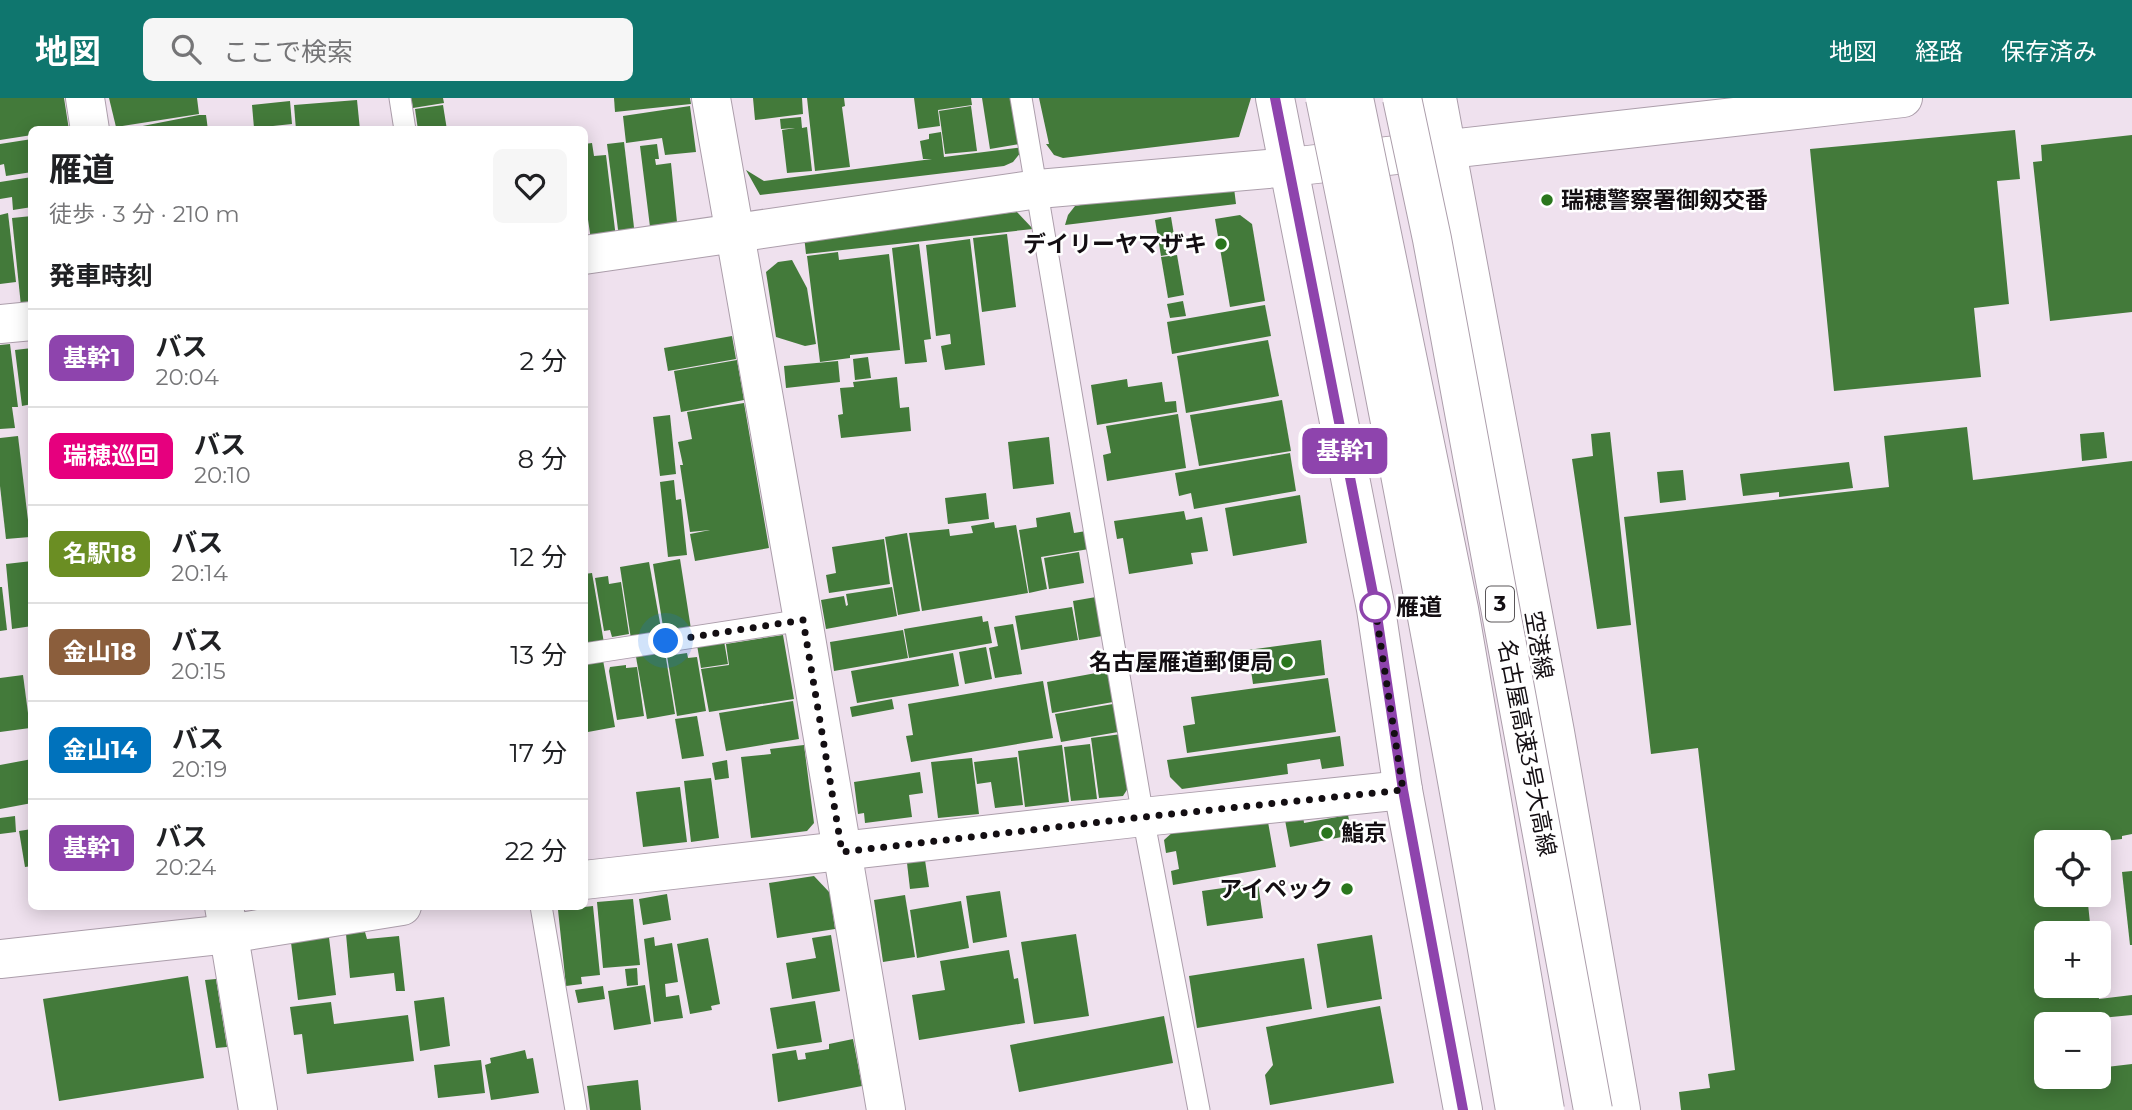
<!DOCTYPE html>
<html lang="ja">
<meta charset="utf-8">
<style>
body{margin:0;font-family:Montserrat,"Noto Sans JP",sans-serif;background:#f6f6f6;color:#202124;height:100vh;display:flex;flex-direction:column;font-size:26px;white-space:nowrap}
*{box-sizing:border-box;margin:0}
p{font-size:23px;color:#757577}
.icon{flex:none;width:38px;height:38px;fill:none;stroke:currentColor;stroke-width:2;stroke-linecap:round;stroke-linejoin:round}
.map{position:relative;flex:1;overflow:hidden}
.panel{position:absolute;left:28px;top:28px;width:560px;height:784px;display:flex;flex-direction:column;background:#fff;border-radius:10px;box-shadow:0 4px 18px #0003}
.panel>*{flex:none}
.badge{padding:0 14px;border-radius:10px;font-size:24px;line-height:46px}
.controls{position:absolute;left:2034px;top:732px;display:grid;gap:14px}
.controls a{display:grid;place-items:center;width:77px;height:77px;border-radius:10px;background:#fff;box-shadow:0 4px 18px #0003;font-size:35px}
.you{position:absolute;width:35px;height:35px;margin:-18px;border:5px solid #fff;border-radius:50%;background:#1a73e8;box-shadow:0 0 0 10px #1a73e833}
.map>.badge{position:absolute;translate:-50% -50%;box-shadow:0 0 0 4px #fff}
h2{padding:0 21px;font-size:26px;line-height:63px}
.round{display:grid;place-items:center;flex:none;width:74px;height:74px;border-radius:10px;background:#f6f6f6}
.overview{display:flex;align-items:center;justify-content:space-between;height:119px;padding:0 21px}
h1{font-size:33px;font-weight:700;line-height:52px}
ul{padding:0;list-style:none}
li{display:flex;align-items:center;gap:21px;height:98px;padding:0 21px;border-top:2px solid #e0e0e0}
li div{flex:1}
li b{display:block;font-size:26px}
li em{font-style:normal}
li .badge{min-width:77px;font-weight:700;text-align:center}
header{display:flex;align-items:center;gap:42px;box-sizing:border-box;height:98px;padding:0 35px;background:#0f766e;color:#fff}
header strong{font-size:33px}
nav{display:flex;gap:38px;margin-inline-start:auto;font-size:24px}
.search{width:490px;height:63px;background:#f6f6f6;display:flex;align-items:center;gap:18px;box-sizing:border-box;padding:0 24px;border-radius:10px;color:#757577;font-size:26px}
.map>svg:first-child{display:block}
.building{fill:#437a3a}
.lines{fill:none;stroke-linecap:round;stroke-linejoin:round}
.service-casing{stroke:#ac9eab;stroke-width:23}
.minor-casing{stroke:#ac9eab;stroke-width:40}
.tertiary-casing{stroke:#ac9eab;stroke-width:40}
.primary-casing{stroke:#ac9eab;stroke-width:40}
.service{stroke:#fff;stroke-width:21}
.minor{stroke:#fff;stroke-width:38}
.tertiary{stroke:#fff;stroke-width:38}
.primary{stroke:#fff;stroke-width:38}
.motorway-bridge-casing{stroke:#ac9eab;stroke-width:40;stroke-linecap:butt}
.motorway-bridge{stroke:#fff;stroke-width:38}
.line-casing{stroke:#fff;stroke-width:16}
.line{stroke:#8e44ad;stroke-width:10}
.walk{stroke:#130e12;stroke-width:7;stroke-dasharray:0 12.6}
.poi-dot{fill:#2a761d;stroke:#fff;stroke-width:2.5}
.stop-dot{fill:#fff;stroke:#8e44ad;stroke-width:3.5}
.labels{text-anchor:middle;stroke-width:5;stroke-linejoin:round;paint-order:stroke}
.shield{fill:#fff;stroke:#5a5659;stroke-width:2}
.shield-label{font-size:21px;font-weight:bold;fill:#130e12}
.poi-label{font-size:23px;font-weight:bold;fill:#130e12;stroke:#fff;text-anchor:end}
.stop-label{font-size:23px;font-weight:bold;fill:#130e12;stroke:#fff;text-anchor:start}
.street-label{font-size:23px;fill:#130e12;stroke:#fff}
</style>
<header>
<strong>地図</strong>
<div class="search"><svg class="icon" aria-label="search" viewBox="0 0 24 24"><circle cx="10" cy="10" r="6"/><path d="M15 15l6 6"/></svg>ここで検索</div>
<nav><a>地図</a><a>経路</a><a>保存済み</a></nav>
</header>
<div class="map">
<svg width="2132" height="1012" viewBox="0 0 2132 1012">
<rect width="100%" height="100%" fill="#efe1ee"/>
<!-- building -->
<g class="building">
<polygon points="0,0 64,0 69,32 32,32 32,37 0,42"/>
<polygon points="109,0 197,0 199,16 116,29"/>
<polygon points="411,0 443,0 444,5 413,10"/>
<polygon points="614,0 690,0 691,6 615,14"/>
<polygon points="753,0 802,0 803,16 755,22"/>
<polygon points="807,0 844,0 845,8 842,9 850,69 815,73"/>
<polygon points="914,0 971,0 972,7 938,12 940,28 918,31"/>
<polygon points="982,0 1012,0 1020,46 990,51"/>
<polygon points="1039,0 1251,0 1239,39 1063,60 1054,57 1046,46 1049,46"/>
<polygon points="357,2 360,32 296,32 294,7"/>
<polygon points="290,3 292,26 254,30 252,7"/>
<polygon points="443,7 447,32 418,32 415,11"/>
<polygon points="690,8 696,54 665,57 662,40 626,45 623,18"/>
<polygon points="971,8 977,53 945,56 939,13"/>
<polygon points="199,17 206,17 208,32 122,32"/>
<polygon points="801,19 802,30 807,29 812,73 787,75 782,32 795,30 781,31 780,21"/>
<polygon points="2015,32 2020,81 1997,83 2009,206 1974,210 1981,279 1834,293 1810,51"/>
<polygon points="941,34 944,59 1025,49 1013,64 1004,68 760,97 746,72 764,83 932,61 923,61 920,43 929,41 929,36"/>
<polygon points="2132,37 2132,214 2050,223 2033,64 2042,63 2041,47"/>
<polygon points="32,41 32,74 6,78 4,66 0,67 0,46"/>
<polygon points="624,44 635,138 619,139 607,46"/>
<polygon points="592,45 594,58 606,57 616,140 591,142 584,94 584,46"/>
<polygon points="657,46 659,61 655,61 656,67 671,65 678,134 651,137 640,48"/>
<polygon points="32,79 32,109 13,112 12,99 0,101 0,84"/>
<polygon points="1234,90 1236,106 1065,127 1068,117 1075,108 1086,106"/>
<polygon points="1017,114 1033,131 806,156 804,138"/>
<polygon points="8,115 16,184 0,186 0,117"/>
<polygon points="1240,117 1252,126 1265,203 1230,209 1215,121"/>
<polygon points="32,118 32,207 21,208 12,120"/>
<polygon points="1171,119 1177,155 1161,158 1155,122"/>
<polygon points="1007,136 1016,209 982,214 973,140"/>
<polygon points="970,141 985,267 945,272 941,248 951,246 950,236 936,238 926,147"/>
<polygon points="919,146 931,241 924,242 927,264 905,266 892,150"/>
<polygon points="838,154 839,162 889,156 900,252 850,257 850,260 820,264 807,158"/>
<polygon points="1177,157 1184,197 1168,200 1161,159"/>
<polygon points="792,162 807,190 816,246 805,248 776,239 766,174 778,164"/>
<polygon points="1183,203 1186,218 1170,220 1167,206"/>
<polygon points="1265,207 1271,238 1172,256 1167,224"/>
<polygon points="732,238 736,261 668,273 664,250"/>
<polygon points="1268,242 1279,298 1186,315 1177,258"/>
<polygon points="10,246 18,309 12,309 15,330 0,331 0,247"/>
<polygon points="32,250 32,306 22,308 15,252"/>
<polygon points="868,259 871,280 855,282 853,261"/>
<polygon points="737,262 744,302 681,314 674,273"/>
<polygon points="838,263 840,284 786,290 784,268"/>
<polygon points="897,279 900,310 909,309 911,333 841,340 838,317 843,316 840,290 854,289 853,284"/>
<polygon points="1127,281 1128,289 1162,284 1165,304 1176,303 1177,314 1097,327 1091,287"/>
<polygon points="1282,302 1291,353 1199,368 1190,317"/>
<polygon points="744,305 769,450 695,463 690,436 710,432 690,434 680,367 683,367 678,344 692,341 687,314"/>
<polygon points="1178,316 1186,370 1107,383 1103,357 1111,355 1106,328"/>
<polygon points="670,317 676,376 660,378 653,319"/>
<polygon points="1967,329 1973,382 2132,363 2132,736 2122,738 2122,741 2095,744 2046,744 2046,796 2087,796 2091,835 2046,835 2046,887 2097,887 2099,901 2132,897 2132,917 2101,920 2105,951 2098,952 2098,926 2046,926 2046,978 2098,978 2098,970 2132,966 2132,1012 1681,1012 1679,994 1710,990 1708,976 1735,972 1698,650 1651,656 1624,419 1889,389 1884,338"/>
<polygon points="1610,334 1631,527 1597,531 1572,361 1593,358 1591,336"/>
<polygon points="2104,334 2107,360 2082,363 2080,336"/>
<polygon points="18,338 30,439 6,441 0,388 0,340"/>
<polygon points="1049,339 1054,386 1013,391 1008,344"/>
<polygon points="1290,355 1296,393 1194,411 1191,395 1179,398 1175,375"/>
<polygon points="1849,364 1853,390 1779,399 1779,394 1743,398 1740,376"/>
<polygon points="1683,372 1686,402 1660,405 1657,374"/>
<polygon points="674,382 676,402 681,401 687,457 668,459 660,384"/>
<polygon points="986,395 989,421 948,426 945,400"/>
<polygon points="1300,397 1307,445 1233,458 1225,410"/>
<polygon points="1184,413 1186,422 1202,419 1208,453 1191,455 1193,466 1129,476 1123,440 1117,441 1114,423"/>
<polygon points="1070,414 1074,435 1086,433 1089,451 1041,459 1047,491 1029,495 1019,432 1037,429 1036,420"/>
<polygon points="994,424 995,430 1016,427 1028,495 922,513 909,435 949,431 950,438 973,435 971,428"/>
<polygon points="907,435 920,513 898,517 885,439"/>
<polygon points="884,441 890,486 829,495 826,477 836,475 832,449"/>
<polygon points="1079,454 1084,485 1049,491 1044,460"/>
<polygon points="680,461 691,531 664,535 653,466"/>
<polygon points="32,463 32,528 12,531 6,466"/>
<polygon points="649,464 662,536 631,541 620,469"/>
<polygon points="592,475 604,545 584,549 584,476"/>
<polygon points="608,478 609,486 621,484 629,536 612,539 610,532 604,533 595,480"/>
<polygon points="0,489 2,489 7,532 0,533"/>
<polygon points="892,489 897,518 826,531 821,502 844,498 846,508 848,507 846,496"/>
<polygon points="1096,499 1102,538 1079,542 1073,503"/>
<polygon points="1072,509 1078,542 1021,552 1015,518"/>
<polygon points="982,518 983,524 988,523 992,545 909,560 904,531"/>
<polygon points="1013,526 1022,576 995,580 989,550 998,548 994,529"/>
<polygon points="903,532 908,560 834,573 830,544"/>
<polygon points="783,537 794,601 709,614 701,571 729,567 726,546"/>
<polygon points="1321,542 1325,577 1253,586 1248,552"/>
<polygon points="724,543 728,566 701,570 697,547"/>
<polygon points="986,549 992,581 965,586 959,554"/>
<polygon points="665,554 675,616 647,621 636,559"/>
<polygon points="687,555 688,560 697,559 706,613 677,618 667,558"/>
<polygon points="953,555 959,588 857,605 851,573"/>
<polygon points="603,562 615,629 588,634 584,615 584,566"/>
<polygon points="626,567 626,570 637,569 644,618 617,622 609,573 610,569"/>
<polygon points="1107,573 1113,604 1052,615 1047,584"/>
<polygon points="23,577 30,630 0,634 0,580"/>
<polygon points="1328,580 1336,634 1187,655 1183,628 1195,626 1191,599"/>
<polygon points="1043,583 1053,640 911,664 906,638 913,637 908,606"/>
<polygon points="892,601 894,611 852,619 850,609"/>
<polygon points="793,603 799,641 726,653 719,615"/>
<polygon points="1113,606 1118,634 1061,644 1055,616"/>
<polygon points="697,618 704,658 682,661 675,621"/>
<polygon points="1122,636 1130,687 1123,698 1099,700 1091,640"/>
<polygon points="1340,638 1344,668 1322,671 1320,661 1287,666 1288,676 1182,691 1170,679 1167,662"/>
<polygon points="1090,646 1097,701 1071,703 1064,649"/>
<polygon points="804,647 814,725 807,733 751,740 741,659 771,656 770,651"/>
<polygon points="1062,647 1069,704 1025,709 1018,653"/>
<polygon points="1017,659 1023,707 995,710 991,684 977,686 974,664"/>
<polygon points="972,660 979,716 938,720 931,664"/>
<polygon points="32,661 32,705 0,711 0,667"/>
<polygon points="727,662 729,680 715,682 712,665"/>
<polygon points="920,674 923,695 909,697 912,719 865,725 864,715 858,716 854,684"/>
<polygon points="711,680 719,740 691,744 684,683"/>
<polygon points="680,689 687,744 643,749 636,694"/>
<polygon points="1348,717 1352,737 1290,749 1285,722 1303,718 1304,725"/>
<polygon points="15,718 16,734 0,736 0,720"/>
<polygon points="1268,724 1276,769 1173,787 1171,773 1179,771 1176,753 1166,755 1164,742 1174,733"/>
<polygon points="32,731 32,768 25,769 19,733"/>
<polygon points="925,762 929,789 910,791 907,765"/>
<polygon points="2132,773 2132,847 2130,847 2122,774"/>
<polygon points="814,778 830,795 835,831 777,840 769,785"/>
<polygon points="1258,785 1263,820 1207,828 1202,793"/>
<polygon points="1000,793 1007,839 973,845 966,798"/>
<polygon points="667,796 671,822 643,827 639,801"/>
<polygon points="905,797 915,859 883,864 874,802"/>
<polygon points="633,801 640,867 603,870 597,804"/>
<polygon points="961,803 969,850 917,860 910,812"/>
<polygon points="593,808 600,877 581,879 582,886 566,888 558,812"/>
<polygon points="328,831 336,897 298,902 290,836"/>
<polygon points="365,834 367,841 399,838 405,893 396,893 394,875 350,880 346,836"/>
<polygon points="1076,836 1089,918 1034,926 1021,844"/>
<polygon points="831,837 840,893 792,901 786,865 816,860 812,840"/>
<polygon points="1372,837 1382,901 1327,910 1317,846"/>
<polygon points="654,839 655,848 672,845 678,884 665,886 666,899 679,897 683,920 654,924 644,841"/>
<polygon points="708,840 720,906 711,908 712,912 690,916 677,846"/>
<polygon points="1009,852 1014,881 1018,880 1025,925 919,942 912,897 945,892 940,863"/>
<polygon points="1304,860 1312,911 1197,930 1189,878"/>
<polygon points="637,870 638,887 627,888 625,871"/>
<polygon points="188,878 204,980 59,1003 43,901"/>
<polygon points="216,881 227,949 216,950 205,882"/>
<polygon points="645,887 651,926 614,932 608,893"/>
<polygon points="603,888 605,901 578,905 575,892"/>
<polygon points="444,899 450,948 420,953 414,903"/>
<polygon points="815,903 822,944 777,951 770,910"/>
<polygon points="331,904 334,926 408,917 414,963 307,976 302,936 294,937 290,909"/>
<polygon points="1380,908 1394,985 1270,1007 1265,977 1273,967 1266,929"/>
<polygon points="1164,918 1173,965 1019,994 1010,947"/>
<polygon points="853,941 862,988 778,1004 772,956 796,952 798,962 806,961 805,955 829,951 829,946"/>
<polygon points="525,952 527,961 533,960 539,995 491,1002 485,967 491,965 490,960"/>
<polygon points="481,962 485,995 438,1000 434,967"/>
<polygon points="638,982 641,1012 590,1012 587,988"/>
</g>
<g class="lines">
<defs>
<g id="service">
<polyline points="400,0 405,32"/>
<polyline points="1021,0 1143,719 1199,1012"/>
<polyline points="584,556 803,522"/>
<polyline points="541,808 576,1012"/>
</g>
<g id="minor">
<polyline points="85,0 90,32"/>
<polyline points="711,0 803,522 886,1012"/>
<polyline points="584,157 1038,91 1290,69"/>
<polyline points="0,226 32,223"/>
<polyline points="224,808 258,1012"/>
</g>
<g id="tertiary">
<polyline points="1290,69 1903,0"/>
<polyline points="584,782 1143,719 1403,692"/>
<polyline points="0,861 228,836 402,808"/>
</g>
<g id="primary">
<polyline points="1275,0 1376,511 1403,692 1463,1012"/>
<polyline points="1437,0 1555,634 1621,1012"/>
</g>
</defs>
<!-- service casing -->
<use href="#service" class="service-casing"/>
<!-- minor casing -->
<use href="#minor" class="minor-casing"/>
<!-- tertiary casing -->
<use href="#tertiary" class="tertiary-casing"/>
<!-- primary casing -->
<use href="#primary" class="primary-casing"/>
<!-- service -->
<use href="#service" class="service"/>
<!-- minor -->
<use href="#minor" class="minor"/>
<!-- tertiary -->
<use href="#tertiary" class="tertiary"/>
<!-- primary -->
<use href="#primary" class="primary"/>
<defs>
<g id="motorway-bridge">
<path d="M1325,0C1395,336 1457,674 1515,1012"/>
<polyline points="1354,0 1459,511 1545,1012"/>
<polyline points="1402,0 1432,141 1593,1012"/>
</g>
</defs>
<!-- motorway-bridge casing -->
<use href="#motorway-bridge" class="motorway-bridge-casing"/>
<!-- motorway-bridge -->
<use href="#motorway-bridge" class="motorway-bridge"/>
</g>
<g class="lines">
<defs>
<polyline id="line" points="1275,0 1376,511 1403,692 1463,1012"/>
</defs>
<!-- line casing -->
<use href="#line" class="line-casing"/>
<!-- line -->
<use href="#line" class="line"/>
<!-- walk -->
<polyline class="walk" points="666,543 803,522 842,754 1143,719 1403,692 1375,509"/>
</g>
<!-- markers -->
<g class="poi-dot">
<circle cx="1547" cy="102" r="7"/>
<circle cx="1221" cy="146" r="7"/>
<circle cx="1287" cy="564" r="7"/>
<circle cx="1327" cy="735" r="7"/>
<circle cx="1347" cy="791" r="7"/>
</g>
<circle class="stop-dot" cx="1375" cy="509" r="14"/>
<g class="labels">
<!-- shield labels -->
<rect class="shield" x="1486" y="488.5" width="28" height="35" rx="5"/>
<g class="shield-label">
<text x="1500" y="513">3</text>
</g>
<!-- poi labels -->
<g class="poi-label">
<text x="1561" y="110" text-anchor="start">瑞穂警察署御剱交番</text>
<text x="1207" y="154">デイリーヤマザキ</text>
<text x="1273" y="572">名古屋雁道郵便局</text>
<text x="1341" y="743" text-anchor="start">鮨京</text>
<text x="1333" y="799">アイペック</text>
</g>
<!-- stop labels -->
<g class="stop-label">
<text x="1396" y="517">雁道</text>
</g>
<!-- street labels -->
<g class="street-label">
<text transform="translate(1539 547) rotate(80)" y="8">空港線</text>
<text transform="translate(1527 650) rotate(79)" y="8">名古屋高速3号大高線</text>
</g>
</g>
</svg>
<div class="controls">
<a><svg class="icon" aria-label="locate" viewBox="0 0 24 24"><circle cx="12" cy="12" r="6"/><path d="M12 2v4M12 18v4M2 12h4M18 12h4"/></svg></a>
<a>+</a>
<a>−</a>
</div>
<div class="you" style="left:666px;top:543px"></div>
<b class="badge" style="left:1345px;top:353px;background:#8e44ad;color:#fff">基幹1</b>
<section class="panel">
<div class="overview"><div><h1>雁道</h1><p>徒歩 · 3 分 · 210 m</p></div><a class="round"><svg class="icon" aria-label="heart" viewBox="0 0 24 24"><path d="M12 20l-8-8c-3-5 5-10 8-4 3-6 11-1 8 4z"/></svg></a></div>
<h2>発車時刻</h2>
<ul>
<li><span class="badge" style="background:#8e44ad;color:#fff">基幹1</span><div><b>バス</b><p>20:04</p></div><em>2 分</em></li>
<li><span class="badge" style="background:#e6007e;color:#fff">瑞穂巡回</span><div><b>バス</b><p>20:10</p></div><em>8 分</em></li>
<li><span class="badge" style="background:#6b8e23;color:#fff">名駅18</span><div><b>バス</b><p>20:14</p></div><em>12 分</em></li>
<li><span class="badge" style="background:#8b5e3c;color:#fff">金山18</span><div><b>バス</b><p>20:15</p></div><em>13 分</em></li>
<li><span class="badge" style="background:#0072bc;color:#fff">金山14</span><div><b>バス</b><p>20:19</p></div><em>17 分</em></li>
<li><span class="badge" style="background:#8e44ad;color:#fff">基幹1</span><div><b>バス</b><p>20:24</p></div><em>22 分</em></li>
</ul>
</section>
</div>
